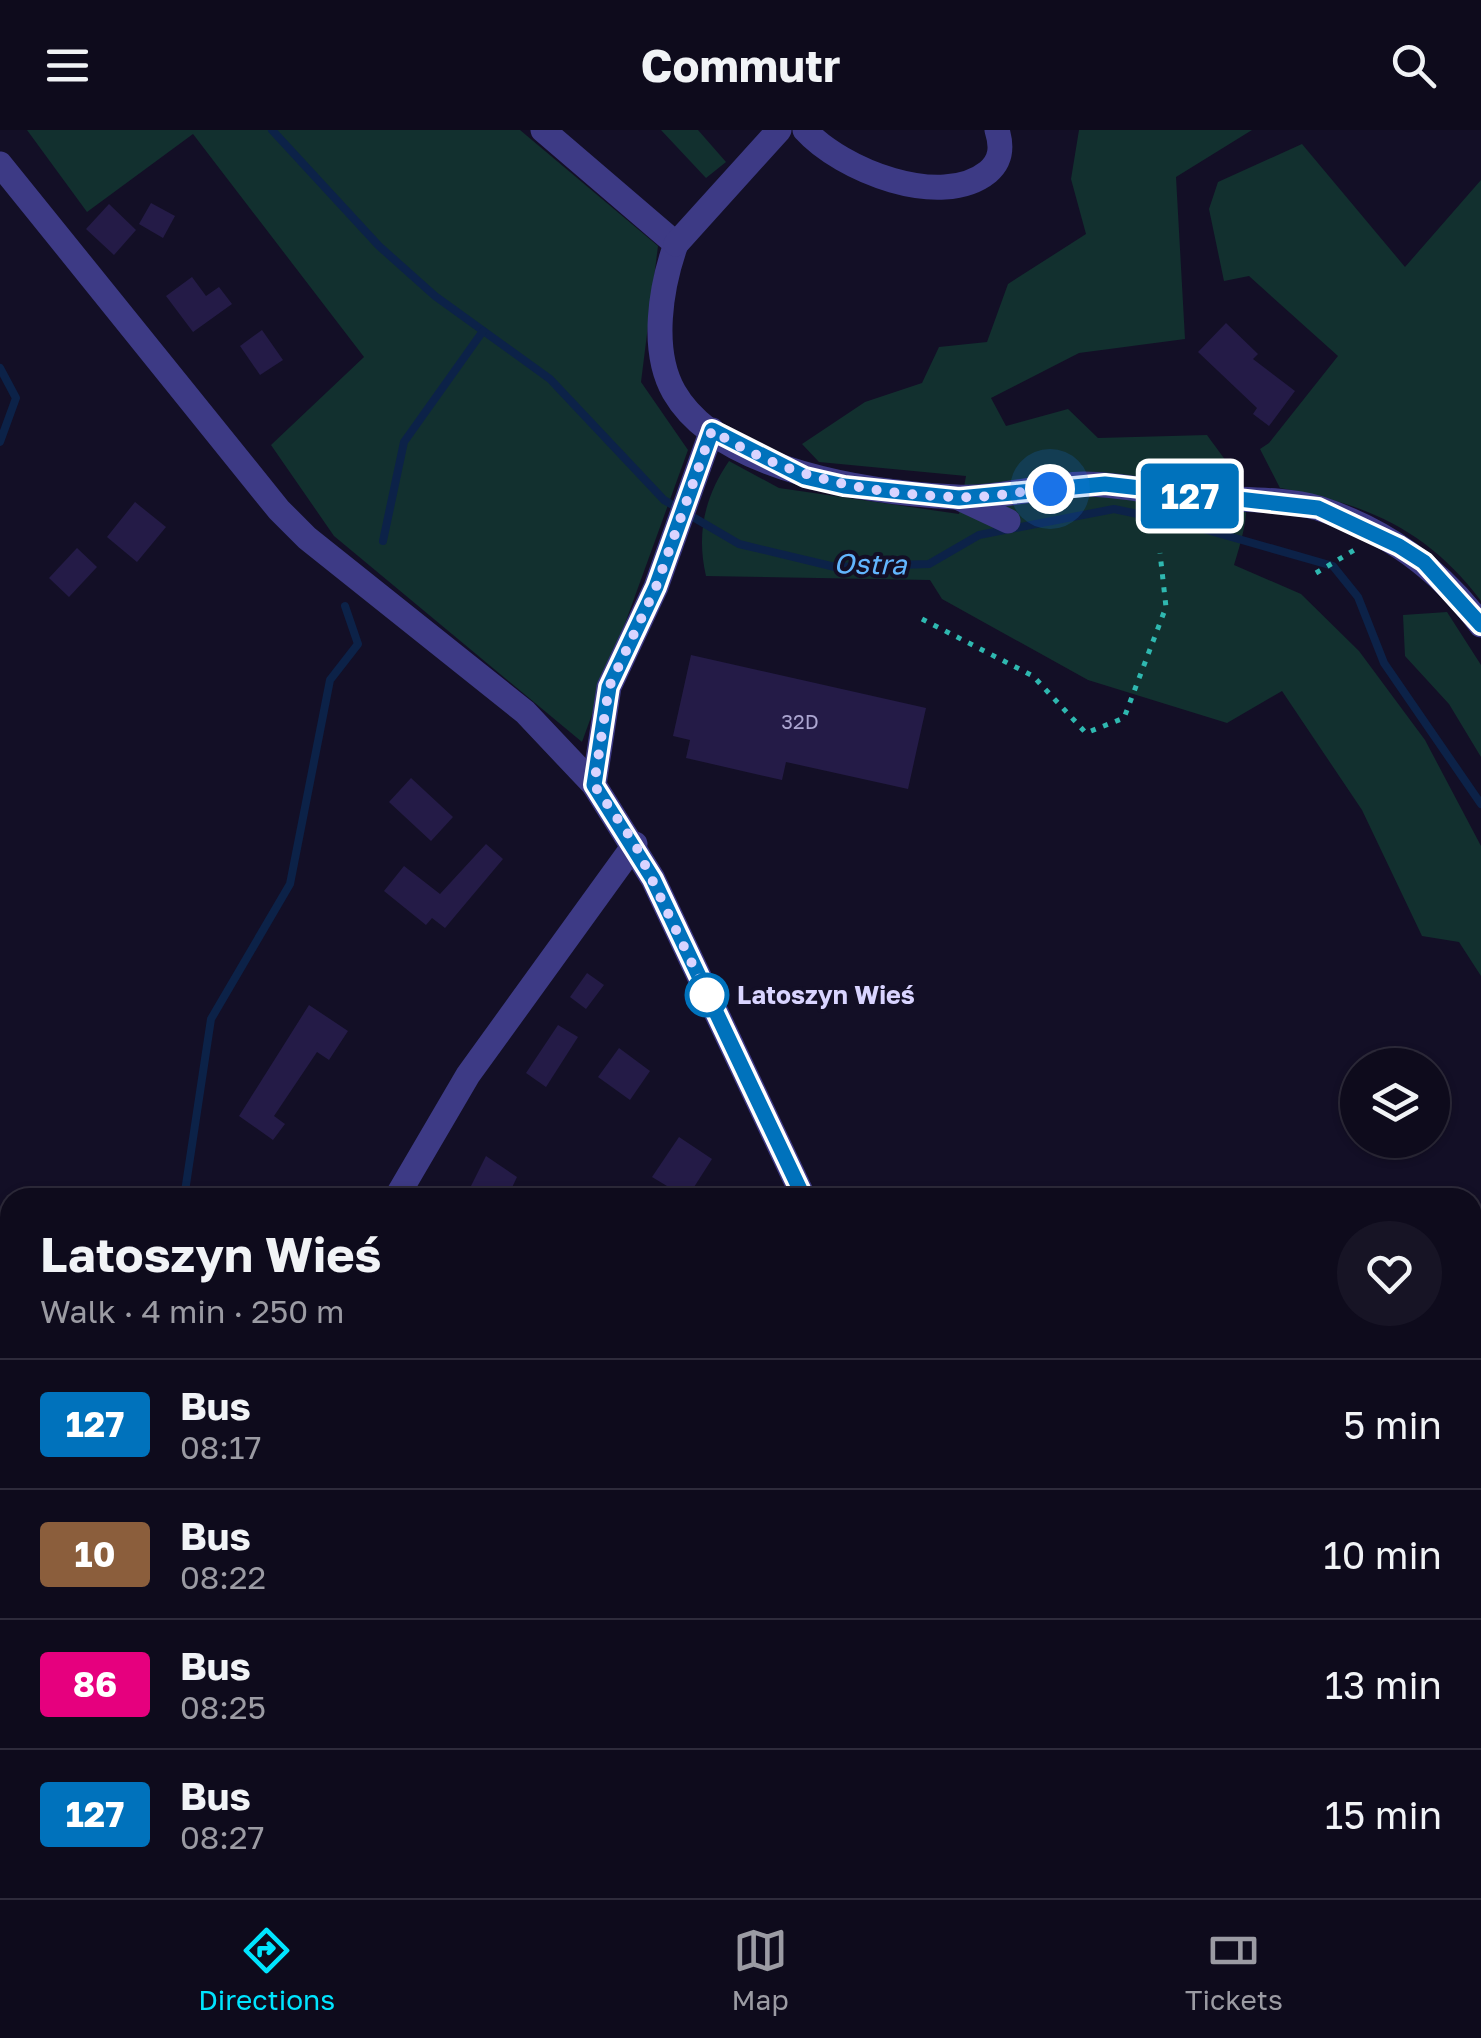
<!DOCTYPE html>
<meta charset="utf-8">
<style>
body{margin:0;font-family:"Golos Text",sans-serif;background:#171425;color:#f1f3f6;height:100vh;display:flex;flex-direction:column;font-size:38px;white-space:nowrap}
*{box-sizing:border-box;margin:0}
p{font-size:32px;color:#9b9ba3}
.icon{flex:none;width:55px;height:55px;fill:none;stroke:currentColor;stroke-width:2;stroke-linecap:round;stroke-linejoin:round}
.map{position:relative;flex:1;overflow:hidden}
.drawer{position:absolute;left:0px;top:1058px;width:1482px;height:712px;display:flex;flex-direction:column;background:#0e0b1c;border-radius:30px 30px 0 0;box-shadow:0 2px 8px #0004,0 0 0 2px #2e2b3b}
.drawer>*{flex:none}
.badge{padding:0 20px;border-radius:8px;font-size:35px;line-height:65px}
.fabs{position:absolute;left:1340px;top:918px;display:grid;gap:20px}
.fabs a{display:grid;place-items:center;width:110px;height:110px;border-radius:50%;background:#0e0b1c;box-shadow:0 2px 8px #0004,0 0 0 2px #2e2b3b;font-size:50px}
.you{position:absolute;width:50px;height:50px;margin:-25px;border:8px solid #fff;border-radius:50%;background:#1a73e8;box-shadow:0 0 0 15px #1a73e833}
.map>.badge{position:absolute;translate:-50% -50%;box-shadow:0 0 0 5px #fff}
.round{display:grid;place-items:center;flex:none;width:105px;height:105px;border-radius:52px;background:#171425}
.overview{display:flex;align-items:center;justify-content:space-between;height:170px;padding:0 40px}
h1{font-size:48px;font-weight:700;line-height:75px}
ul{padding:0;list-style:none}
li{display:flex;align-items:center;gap:30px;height:130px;padding:0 40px;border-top:2px solid #2e2b3b}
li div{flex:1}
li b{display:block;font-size:38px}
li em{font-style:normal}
li .badge{min-width:110px;font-weight:700;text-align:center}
header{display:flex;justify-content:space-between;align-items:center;height:130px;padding:0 40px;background:#0e0b1c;font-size:45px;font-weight:700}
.dock{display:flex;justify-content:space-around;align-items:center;height:140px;border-top:2px solid #2e2b3b;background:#0e0b1c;font-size:28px;color:#9b9ba3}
.dock a{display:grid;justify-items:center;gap:5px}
.dock .selected{color:#00e5ff}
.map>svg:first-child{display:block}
.green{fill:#12302f}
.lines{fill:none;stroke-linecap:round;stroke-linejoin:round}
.stream{stroke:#0c2248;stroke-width:8}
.building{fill:#241b47}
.path{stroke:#2fb8b0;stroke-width:5;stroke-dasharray:5 8;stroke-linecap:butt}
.minor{stroke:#3d3a85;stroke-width:25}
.line-casing{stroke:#fff;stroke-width:22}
.line{stroke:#0072bc;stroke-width:15}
.walk{stroke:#d9d4ff;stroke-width:10;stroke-dasharray:0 18}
.stop-dot{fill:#fff;stroke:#0072bc;stroke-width:5}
.labels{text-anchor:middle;stroke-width:8;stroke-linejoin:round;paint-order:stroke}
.number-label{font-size:20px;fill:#aca6d1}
.stop-label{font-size:25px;font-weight:bold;fill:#d9d4ff;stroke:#130f26;text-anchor:start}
.water-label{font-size:28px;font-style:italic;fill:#62b6ff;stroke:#130f26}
</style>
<header><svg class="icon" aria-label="menu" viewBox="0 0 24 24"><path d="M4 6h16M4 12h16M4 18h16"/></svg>Commutr<svg class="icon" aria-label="search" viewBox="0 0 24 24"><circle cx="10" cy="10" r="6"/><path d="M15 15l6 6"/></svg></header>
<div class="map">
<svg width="1481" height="1768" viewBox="0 0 1481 1768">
<rect width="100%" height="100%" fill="#130f26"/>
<!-- green -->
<g class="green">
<polygon points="27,0 520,0 658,116 641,252 688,320 582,612 334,406 271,315 364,227 193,4 87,82"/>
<polygon points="661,0 698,0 726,32 706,48"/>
<path d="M1079,0H1252L1176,47L1185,209L1079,223L991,268L1006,296L1068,279L1098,308L1207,305C1249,363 1256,364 1234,435L1301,464L1359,521L1425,610L1481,716V846L1459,812L1422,806L1362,680L1282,561L1227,593L1088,550L942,469L930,450L706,446C696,403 705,366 729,331L779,358L959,384L966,346L819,332L802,314L865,272L922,253L939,217L987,212L1008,154L1086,104L1071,49Z"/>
<path d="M1302,14L1405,137L1481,50V471C1428,400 1365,373 1280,358L1260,319L1269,313L1338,226L1249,146L1224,151L1209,79L1218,52Z"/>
<polygon points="1447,482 1481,535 1481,627 1449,574 1405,526 1403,485"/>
</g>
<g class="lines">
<!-- stream -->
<g class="stream">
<polyline points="272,0 379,116 435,166 550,249 664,370 739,414 835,437 929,434 979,405 1114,379 1186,394 1333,436 1358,467 1384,533 1481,674"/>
<polyline points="0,238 16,268 0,312"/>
<polyline points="383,411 404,312 483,201"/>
<polyline points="184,1068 211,889 290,754 330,550 358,514 345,476"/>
<polyline points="0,1523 10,1510"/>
</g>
</g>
<!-- building -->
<g class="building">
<polygon points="151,73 175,86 163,108 139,94"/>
<polygon points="109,74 136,100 114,125 86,99"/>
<polygon points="192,147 206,166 219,157 232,174 193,202 166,166"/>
<polygon points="1226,193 1258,224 1253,229 1295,261 1269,296 1253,284 1257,278 1198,222"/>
<polygon points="262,200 283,230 260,245 240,216"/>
<polygon points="135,372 166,397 137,432 107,407"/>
<polygon points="77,418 97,437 69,467 49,448"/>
<polygon points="691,525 926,578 908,659 786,632 782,650 686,628 690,610 673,606"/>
<polygon points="411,648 453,687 431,711 389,672"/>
<polygon points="486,714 503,729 445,798 432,788 426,795 384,761 404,736 440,764"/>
<polygon points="587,843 604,855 586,879 570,867"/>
<polygon points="309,875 348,901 329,930 317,922 274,986 285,994 273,1010 239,986"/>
<polygon points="558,895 578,907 546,957 526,943"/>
<polygon points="619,918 650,941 630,970 598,947"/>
<polygon points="679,1007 712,1029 687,1068 652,1047"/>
<polygon points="486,1026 517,1047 507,1068 465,1068"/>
</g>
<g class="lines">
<!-- path -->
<g class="path">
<polyline points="1316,443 1356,419"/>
<polyline points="922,489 1033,546 1086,603 1124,588 1166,477 1160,423"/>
</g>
<!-- minor -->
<g class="minor">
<path d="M543,0L676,114C661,156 650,220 674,262C720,342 873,363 956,367C998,369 1042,355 1084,354C1123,354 1159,364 1197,367C1237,371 1279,367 1318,378C1384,399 1440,439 1481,495"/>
<path d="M805,0C841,40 941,80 988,42C1002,30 1002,16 997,0"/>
<polyline points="0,34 279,380 307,408 525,582 594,655 653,749 804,1068"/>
<polyline points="676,114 779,0"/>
<polyline points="959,368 1008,391"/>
<polyline points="594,655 609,557 656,457 712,300"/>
<polyline points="396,1068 468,945 635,714"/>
<polyline points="0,1579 10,1570"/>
<polyline points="1472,1616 1481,1621"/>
</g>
</g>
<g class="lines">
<defs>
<polyline id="line" points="804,1068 653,749 594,655 609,557 656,457 712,300 805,347 844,356 959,368 1105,354 1318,378 1399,416 1424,432 1481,495"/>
</defs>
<!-- line casing -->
<use href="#line" class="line-casing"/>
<!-- line -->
<use href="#line" class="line"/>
<!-- walk -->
<path class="walk" d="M707,865L635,714L594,655L609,557L656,457L712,300C785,348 869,364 956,367C987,369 1020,361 1050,359"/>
</g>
<!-- markers -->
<circle class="stop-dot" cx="707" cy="865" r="20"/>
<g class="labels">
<!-- number labels -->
<g class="number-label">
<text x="800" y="599">32D</text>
</g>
<!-- stop labels -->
<g class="stop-label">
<text x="737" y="874">Latoszyn Wieś</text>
</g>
<!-- water labels -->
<g class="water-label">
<text transform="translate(870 434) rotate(1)" y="10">Ostra</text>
</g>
</g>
</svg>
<div class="fabs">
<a><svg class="icon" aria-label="layers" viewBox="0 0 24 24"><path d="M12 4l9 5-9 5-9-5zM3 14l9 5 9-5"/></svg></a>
</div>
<div class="you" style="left:1050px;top:359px"></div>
<b class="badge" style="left:1190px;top:366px;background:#0072bc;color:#fff">127</b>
<section class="drawer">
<div class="overview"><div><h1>Latoszyn Wieś</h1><p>Walk · 4 min · 250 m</p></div><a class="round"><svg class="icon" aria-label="heart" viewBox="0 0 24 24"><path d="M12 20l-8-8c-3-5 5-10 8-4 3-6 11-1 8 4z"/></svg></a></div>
<ul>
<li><span class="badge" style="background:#0072bc;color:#fff">127</span><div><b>Bus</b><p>08:17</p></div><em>5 min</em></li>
<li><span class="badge" style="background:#8b5e3c;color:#fff">10</span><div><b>Bus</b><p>08:22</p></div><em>10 min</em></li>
<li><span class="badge" style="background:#e6007e;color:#fff">86</span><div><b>Bus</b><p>08:25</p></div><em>13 min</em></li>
<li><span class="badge" style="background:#0072bc;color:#fff">127</span><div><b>Bus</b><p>08:27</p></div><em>15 min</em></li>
</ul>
</section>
</div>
<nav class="dock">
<a class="selected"><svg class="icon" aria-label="directions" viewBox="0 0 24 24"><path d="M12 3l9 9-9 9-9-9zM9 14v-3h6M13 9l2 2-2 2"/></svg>Directions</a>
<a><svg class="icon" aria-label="map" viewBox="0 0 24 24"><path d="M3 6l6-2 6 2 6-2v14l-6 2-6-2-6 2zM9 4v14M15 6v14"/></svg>Map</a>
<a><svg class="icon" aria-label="tickets" viewBox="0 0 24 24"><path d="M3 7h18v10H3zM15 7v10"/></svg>Tickets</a>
</nav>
